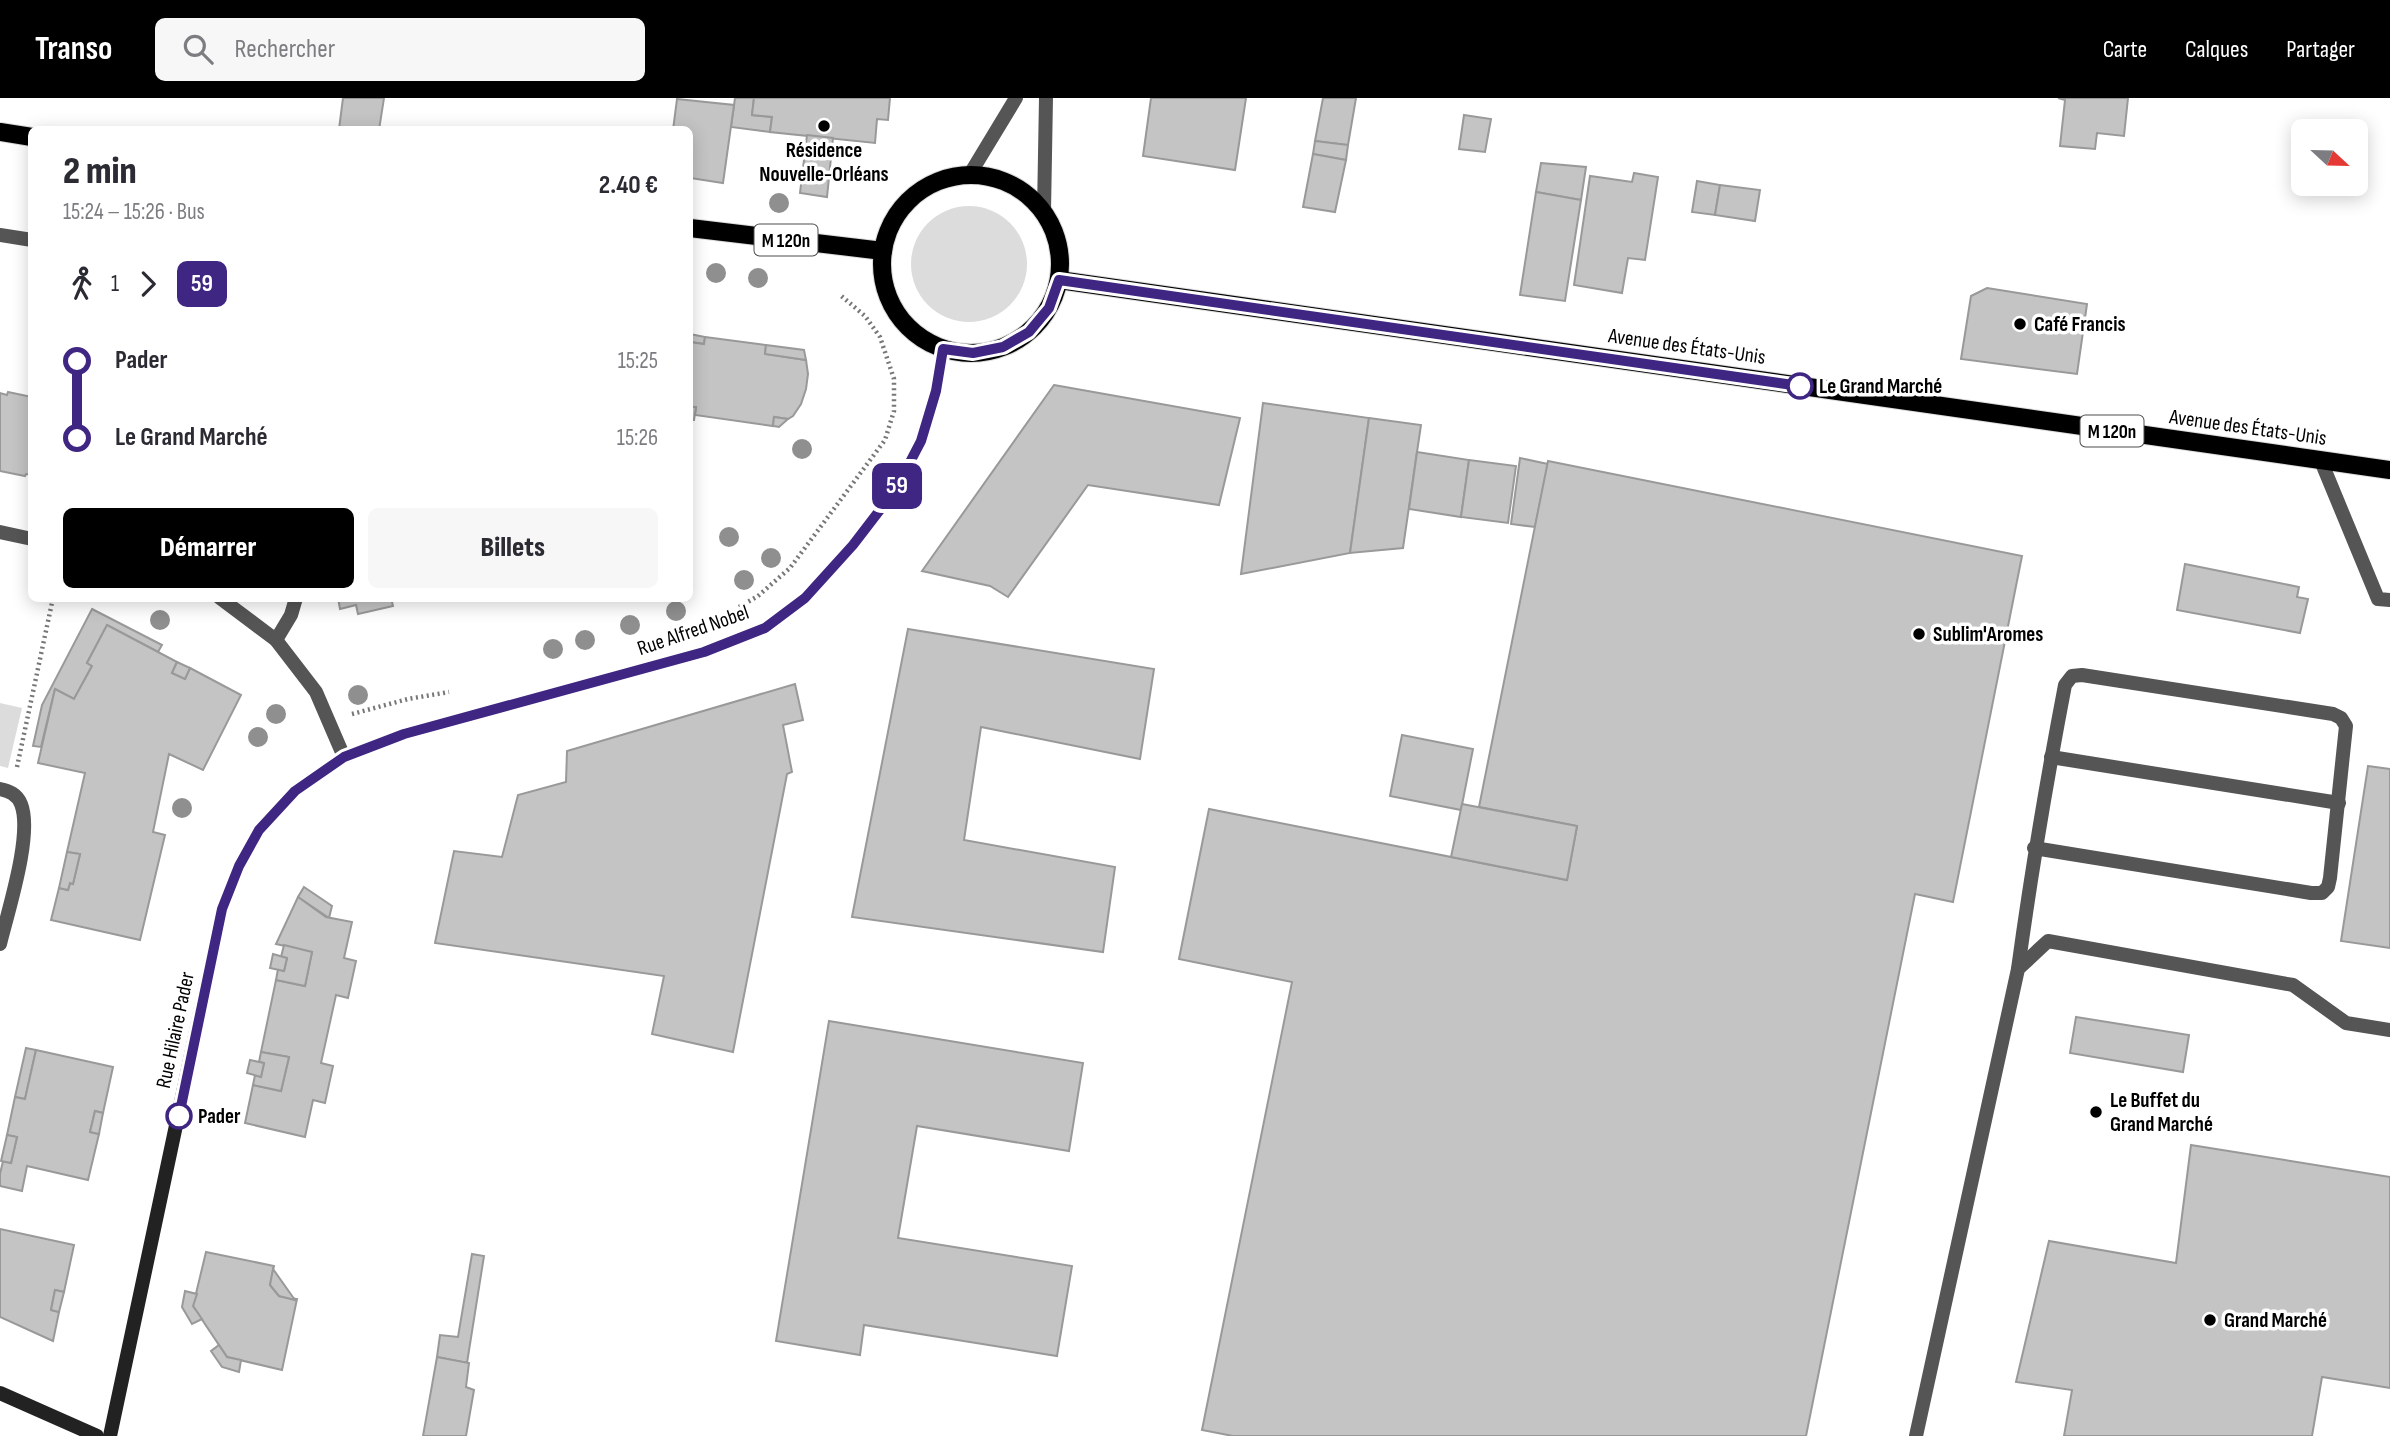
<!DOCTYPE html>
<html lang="fr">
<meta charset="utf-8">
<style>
body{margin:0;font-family:"Sofia Sans Condensed",sans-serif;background:#f7f7f7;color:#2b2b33;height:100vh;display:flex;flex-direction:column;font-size:26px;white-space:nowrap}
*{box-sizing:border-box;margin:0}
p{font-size:23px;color:#7c7c81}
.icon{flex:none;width:38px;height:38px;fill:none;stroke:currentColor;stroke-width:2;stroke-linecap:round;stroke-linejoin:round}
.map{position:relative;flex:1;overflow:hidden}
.details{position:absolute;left:28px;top:28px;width:665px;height:476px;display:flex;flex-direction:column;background:#fff;border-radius:10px;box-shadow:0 4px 18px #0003}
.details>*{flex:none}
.badge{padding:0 14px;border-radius:10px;font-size:24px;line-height:46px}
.needle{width:46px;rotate:112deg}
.fabs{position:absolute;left:2291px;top:21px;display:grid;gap:14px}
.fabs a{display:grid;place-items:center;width:77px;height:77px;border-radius:10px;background:#fff;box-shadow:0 4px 18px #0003;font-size:35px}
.map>.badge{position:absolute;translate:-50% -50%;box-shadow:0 0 0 4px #fff}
.legs{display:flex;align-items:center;gap:10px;height:77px;padding:0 35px;font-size:23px}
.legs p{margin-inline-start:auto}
.overview{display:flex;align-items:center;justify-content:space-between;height:119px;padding:0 35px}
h1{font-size:38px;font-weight:800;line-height:52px}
.cta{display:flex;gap:14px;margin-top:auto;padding:14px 35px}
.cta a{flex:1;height:80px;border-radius:10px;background:#000;color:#fff;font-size:28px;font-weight:800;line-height:80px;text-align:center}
.cta a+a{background:#f7f7f7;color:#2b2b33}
ul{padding:0 35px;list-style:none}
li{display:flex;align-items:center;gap:24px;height:77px;font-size:26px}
li i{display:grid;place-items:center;width:10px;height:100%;margin:0 9px;background:currentColor}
li i::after{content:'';width:18px;height:18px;margin:-9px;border:5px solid;border-radius:50%;background:#fff}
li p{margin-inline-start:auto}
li:first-child i{background:linear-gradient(#0000 50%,currentColor 0)}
li:last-child i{background:linear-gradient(currentColor 50%,#0000 0)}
header{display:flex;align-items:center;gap:42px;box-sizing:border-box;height:98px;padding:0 35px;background:#000;color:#fff}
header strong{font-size:33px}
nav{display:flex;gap:38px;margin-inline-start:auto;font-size:24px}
.search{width:490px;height:63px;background:#f7f7f7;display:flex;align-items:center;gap:18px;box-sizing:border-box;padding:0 24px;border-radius:10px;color:#7c7c81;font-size:26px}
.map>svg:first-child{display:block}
.green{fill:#dcdcdc}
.building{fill:#c4c4c4;stroke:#999;stroke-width:2}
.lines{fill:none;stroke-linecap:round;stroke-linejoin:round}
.primary-casing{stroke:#dbdbdb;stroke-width:20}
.path{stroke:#777;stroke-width:4.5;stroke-dasharray:2 3.5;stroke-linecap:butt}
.lane{stroke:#555;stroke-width:14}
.street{stroke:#555;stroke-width:14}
.secondary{stroke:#222;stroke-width:14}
.primary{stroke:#000;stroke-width:18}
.tree{fill:#8f8f8f}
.line-1-casing{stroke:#fff;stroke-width:16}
.line-1{stroke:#3f2682;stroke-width:10}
.poi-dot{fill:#000;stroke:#fff;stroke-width:2.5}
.stop-1-dot{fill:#fff;stroke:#3f2682;stroke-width:3.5}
.labels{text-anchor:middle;stroke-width:7;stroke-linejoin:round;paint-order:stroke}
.shield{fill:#fff;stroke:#4c4c4c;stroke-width:2}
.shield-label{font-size:19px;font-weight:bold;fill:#000}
.poi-label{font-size:21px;font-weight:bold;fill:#000;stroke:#fff;text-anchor:start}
.street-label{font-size:21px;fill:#000;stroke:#fff}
.stop-label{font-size:21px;font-weight:bold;fill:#000;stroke:#fff;text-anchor:start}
</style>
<header>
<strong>Transo</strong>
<div class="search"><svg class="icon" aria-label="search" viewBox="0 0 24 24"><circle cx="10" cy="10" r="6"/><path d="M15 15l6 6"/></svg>Rechercher</div>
<nav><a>Carte</a><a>Calques</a><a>Partager</a></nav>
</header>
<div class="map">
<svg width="2390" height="1338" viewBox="0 0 2390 1338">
<rect width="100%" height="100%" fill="#fff"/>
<!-- green -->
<g class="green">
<circle cx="969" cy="166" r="58"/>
<polygon points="0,605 22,610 8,670 0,668"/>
</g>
<!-- building -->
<g class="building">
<polygon points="343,0 384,0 379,32 339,31"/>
<polygon points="735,0 754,0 752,17 772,19 770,34 731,29"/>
<polygon points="754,0 890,0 888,22 877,21 875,45 770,34 772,19 752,17"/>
<polygon points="1151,0 1246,0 1235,72 1143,58"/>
<polygon points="1323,0 1356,0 1348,47 1315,43"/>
<polygon points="2058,0 2128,0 2124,38 2097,35 2095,51 2060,48 2065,2"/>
<polygon points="677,1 734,7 723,85 690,80 690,32 673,32"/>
<polygon points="1464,17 1491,21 1485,54 1459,51"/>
<polygon points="807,37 833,40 827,99 800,95"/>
<polygon points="1315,43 1348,47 1346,62 1313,56"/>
<polygon points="1313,56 1346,62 1335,114 1303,109"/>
<polygon points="1541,65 1586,69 1581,102 1536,94"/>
<polygon points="1634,75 1658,79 1645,162 1628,160 1622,195 1574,187 1590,78 1632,84"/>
<polygon points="1697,83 1720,87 1715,117 1692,114"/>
<polygon points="1720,87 1760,92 1755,123 1715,117"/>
<polygon points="1536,94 1581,102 1565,203 1520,197"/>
<polygon points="1987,190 2087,206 2077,276 1961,261 1971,198"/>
<polygon points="690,236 705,239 704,246 690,244"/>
<polygon points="705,239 766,247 765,256 806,262 808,276 806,291 801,306 793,318 788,321 774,319 773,328 695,317 696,309 690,309 690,244 704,246"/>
<polygon points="766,247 804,252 806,262 765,256"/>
<polygon points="1054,287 1240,320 1219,407 1088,387 1008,499 990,488 922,473"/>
<polygon points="8,294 32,299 32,377 26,376 25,378 0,373 0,295 7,297"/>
<polygon points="1263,305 1369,320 1350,455 1241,476"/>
<polygon points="690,309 696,309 694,322 690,322"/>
<polygon points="774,319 788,321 779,329 773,328"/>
<polygon points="1369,320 1421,327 1417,354 1403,450 1350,455"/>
<polygon points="1417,354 1469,362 1461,419 1409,411"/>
<polygon points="1520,360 1548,366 1535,429 1511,426"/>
<polygon points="1469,362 1516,368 1508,425 1461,419"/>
<polygon points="1548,363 2022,458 1953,804 1915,796 1806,1338 1233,1338 1202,1332 1292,884 1179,861 1209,711 1567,782 1577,728 1479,709"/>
<polygon points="2185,466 2299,489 2297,499 2308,501 2300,535 2177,512"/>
<polygon points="338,500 391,500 393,508 358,516 356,507 340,511"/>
<polygon points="92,511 162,547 158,554 107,527 87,565 92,568 74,601 55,591 41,649 33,648 42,607"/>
<polygon points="107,527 177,564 172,575 185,581 190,570 241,597 203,672 169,656 153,734 165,737 140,842 51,822 59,790 68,792 70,785 73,786 80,756 67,754 85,675 38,665 55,591 74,601 92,568 87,565"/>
<polygon points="908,531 1154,571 1140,661 981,629 964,742 1115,769 1103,854 852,819"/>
<polygon points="177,564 190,570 185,581 172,575"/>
<polygon points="795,586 803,622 783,627 792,674 787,676 733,954 652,936 664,878 435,845 454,753 502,759 518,697 566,684 567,653"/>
<polygon points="1402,637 1473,651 1461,712 1390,698"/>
<polygon points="2368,668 2390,671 2390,850 2341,843"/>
<polygon points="1462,706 1577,728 1567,782 1451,759"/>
<polygon points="67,754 80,756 73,786 70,785 68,792 59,790"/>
<polygon points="304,789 332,808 329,820 298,799"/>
<polygon points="298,799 326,819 352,824 344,860 356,863 348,900 336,897 321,965 333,968 325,1005 313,1002 305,1039 245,1025 253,987 281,993 289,959 261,954 276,882 305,888 312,854 276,846"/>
<polygon points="284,847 312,854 305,888 276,882 278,871 284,873 287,860 281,859"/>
<polygon points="273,856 287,860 284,873 270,870"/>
<polygon points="2076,919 2189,937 2183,974 2070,955"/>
<polygon points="829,923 1083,965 1069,1053 917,1028 898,1140 1072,1168 1057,1258 864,1227 860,1257 776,1243"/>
<polygon points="26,950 36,952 25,1001 15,999"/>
<polygon points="36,952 113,969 103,1015 95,1013 90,1034 99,1036 88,1082 27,1068 22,1093 0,1088 0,1076 3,1063 11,1065 17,1039 7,1037 15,999 25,1001"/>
<polygon points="261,954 289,959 281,993 253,987 255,977 261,979 264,965 259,964"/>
<polygon points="250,962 264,965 261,979 247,975"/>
<polygon points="95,1013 103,1015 99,1036 90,1034"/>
<polygon points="7,1037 17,1039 11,1065 1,1063"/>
<polygon points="2191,1047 2390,1079 2390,1290 2322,1279 2312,1338 2064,1338 2072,1292 2016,1284 2049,1143 2176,1165"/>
<polygon points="0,1131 74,1147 64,1194 55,1192 51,1212 59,1214 53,1243 0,1219"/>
<polygon points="206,1154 274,1168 270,1187 279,1198 297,1201 282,1272 227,1259 193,1208"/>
<polygon points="472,1156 484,1158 467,1265 437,1259 440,1237 458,1239"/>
<polygon points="273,1171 295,1202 279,1198 270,1187"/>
<polygon points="55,1192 64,1194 59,1214 51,1212"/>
<polygon points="185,1193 197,1196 193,1208 202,1221 192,1226 182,1209"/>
<polygon points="219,1247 227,1259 241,1262 239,1274 222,1269 211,1253"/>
<polygon points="437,1259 469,1265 466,1289 474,1292 466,1338 423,1338"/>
</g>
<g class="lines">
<defs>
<g id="primary">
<polyline points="0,34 32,39"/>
<circle cx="971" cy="166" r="89"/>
<polyline points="690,130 883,153"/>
<polyline points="1059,182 2390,372"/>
</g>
</defs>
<!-- primary casing -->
<use href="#primary" class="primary-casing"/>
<!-- path -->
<g class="path">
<polyline points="739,509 758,498 790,470 885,342 894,313 894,281 880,239 865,218 839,196"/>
<polyline points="352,616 408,601 449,594"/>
<polyline points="17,669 53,500"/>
</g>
<!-- lane -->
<g class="lane">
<polyline points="2321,363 2378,501 2390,502"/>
<polyline points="276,542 291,517 296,500"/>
<polyline points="2051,659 2339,705"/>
<path d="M2018,871C2031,776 2047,681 2065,587L2072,578L2082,577L2333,616L2341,620L2346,628L2330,780L2328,789L2322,795H2311L2034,750"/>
<polyline points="1916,1338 2018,871 2048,843 2293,887 2346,925 2390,932"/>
</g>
<!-- street -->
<g class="street">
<polyline points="970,76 1016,0"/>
<polyline points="1044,113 1046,0"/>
<polyline points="0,137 32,142"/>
<polyline points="0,434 32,441"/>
<polyline points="220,500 276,542 316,594 344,659"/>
<path d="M0,691C9,693 17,696 21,706C33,736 8,813 0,846"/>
</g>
<!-- secondary -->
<g class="secondary">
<polyline points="0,1295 97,1338"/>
<polyline points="110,1338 222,811 239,768 259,732 295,693 344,659 404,636 704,554 765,530 805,500 853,447 896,391 921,343 936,293 943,251"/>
</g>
<!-- primary -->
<use href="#primary" class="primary"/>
</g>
<!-- trees -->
<g class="tree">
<circle cx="779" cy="105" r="10"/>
<circle cx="716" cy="175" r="10"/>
<circle cx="758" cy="180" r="10"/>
<circle cx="802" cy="351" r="10"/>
<circle cx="729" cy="439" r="10"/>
<circle cx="771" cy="460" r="10"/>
<circle cx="744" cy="482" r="10"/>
<circle cx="676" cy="513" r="10"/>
<circle cx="160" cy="522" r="10"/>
<circle cx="630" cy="527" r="10"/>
<circle cx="585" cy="542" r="10"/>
<circle cx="553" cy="551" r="10"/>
<circle cx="358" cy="597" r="10"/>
<circle cx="276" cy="616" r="10"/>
<circle cx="258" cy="639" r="10"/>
<circle cx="182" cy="710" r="10"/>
</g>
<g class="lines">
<defs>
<polyline id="line-1" points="179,1018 222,811 239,768 259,732 295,693 344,659 404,636 704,554 765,530 805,500 853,447 896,391 921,343 936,293 943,251 973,255 1003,249 1029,234 1049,210 1059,182 1800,288"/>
</defs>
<!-- line-1 casing -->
<use href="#line-1" class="line-1-casing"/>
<!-- line-1 -->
<use href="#line-1" class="line-1"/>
</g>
<!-- markers -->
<g class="poi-dot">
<circle cx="824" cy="28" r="7"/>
<circle cx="2020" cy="226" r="7"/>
<circle cx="1919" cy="536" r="7"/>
<circle cx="2096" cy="1014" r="7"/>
<circle cx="2210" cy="1222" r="7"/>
</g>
<g class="stop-1-dot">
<circle cx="1800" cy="288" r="12"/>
<circle cx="179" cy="1018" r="12"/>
</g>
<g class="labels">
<!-- shield labels -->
<g class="shield">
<rect x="754.5" y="126.5" width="63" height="31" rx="5"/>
<rect x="2080.5" y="317.5" width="63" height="31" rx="5"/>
</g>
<g class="shield-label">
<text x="786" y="149">M 120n</text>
<text x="2112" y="340">M 120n</text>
</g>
<!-- poi labels -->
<g class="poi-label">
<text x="824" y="59" text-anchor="middle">Résidence<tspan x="824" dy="24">Nouvelle-Orléans</tspan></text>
<text x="2034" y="233">Café Francis</text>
<text x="1933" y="543">Sublim'Aromes</text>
<text x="2110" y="1009">Le Buffet du<tspan x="2110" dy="24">Grand Marché</tspan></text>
<text x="2224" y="1229">Grand Marché</text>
</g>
<!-- street labels -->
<g class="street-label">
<text transform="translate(1687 248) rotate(8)" y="7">Avenue des États-Unis</text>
<text transform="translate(2248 329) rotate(8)" y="7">Avenue des États-Unis</text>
<text transform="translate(693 532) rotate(-19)" y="7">Rue Alfred Nobel</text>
<text transform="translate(175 932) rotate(-78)" y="7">Rue Hilaire Pader</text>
</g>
<!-- stop labels -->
<g class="stop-label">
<text x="1819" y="295">Le Grand Marché</text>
<text x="198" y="1025">Pader</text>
</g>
</g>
</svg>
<div class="fabs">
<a><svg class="needle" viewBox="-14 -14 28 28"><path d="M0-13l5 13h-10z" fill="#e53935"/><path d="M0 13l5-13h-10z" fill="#7c7c81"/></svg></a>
</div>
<b class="badge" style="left:897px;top:388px;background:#3f2682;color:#fff">59</b>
<section class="details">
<div class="overview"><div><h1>2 min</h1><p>15:24 – 15:26 · Bus</p></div><b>2.40 €</b></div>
<div class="legs"><svg class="icon" aria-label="walk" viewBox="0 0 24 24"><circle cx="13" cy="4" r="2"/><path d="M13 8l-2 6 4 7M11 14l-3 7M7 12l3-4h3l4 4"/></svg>1<svg class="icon" aria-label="forward" viewBox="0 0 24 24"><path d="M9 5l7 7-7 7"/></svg><b class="badge" style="background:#3f2682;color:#fff">59</b></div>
<ul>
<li><i style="color:#3f2682"></i><b>Pader</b><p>15:25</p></li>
<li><i style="color:#3f2682"></i><b>Le Grand Marché</b><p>15:26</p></li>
</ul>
<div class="cta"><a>Démarrer</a><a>Billets</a></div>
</section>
</div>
